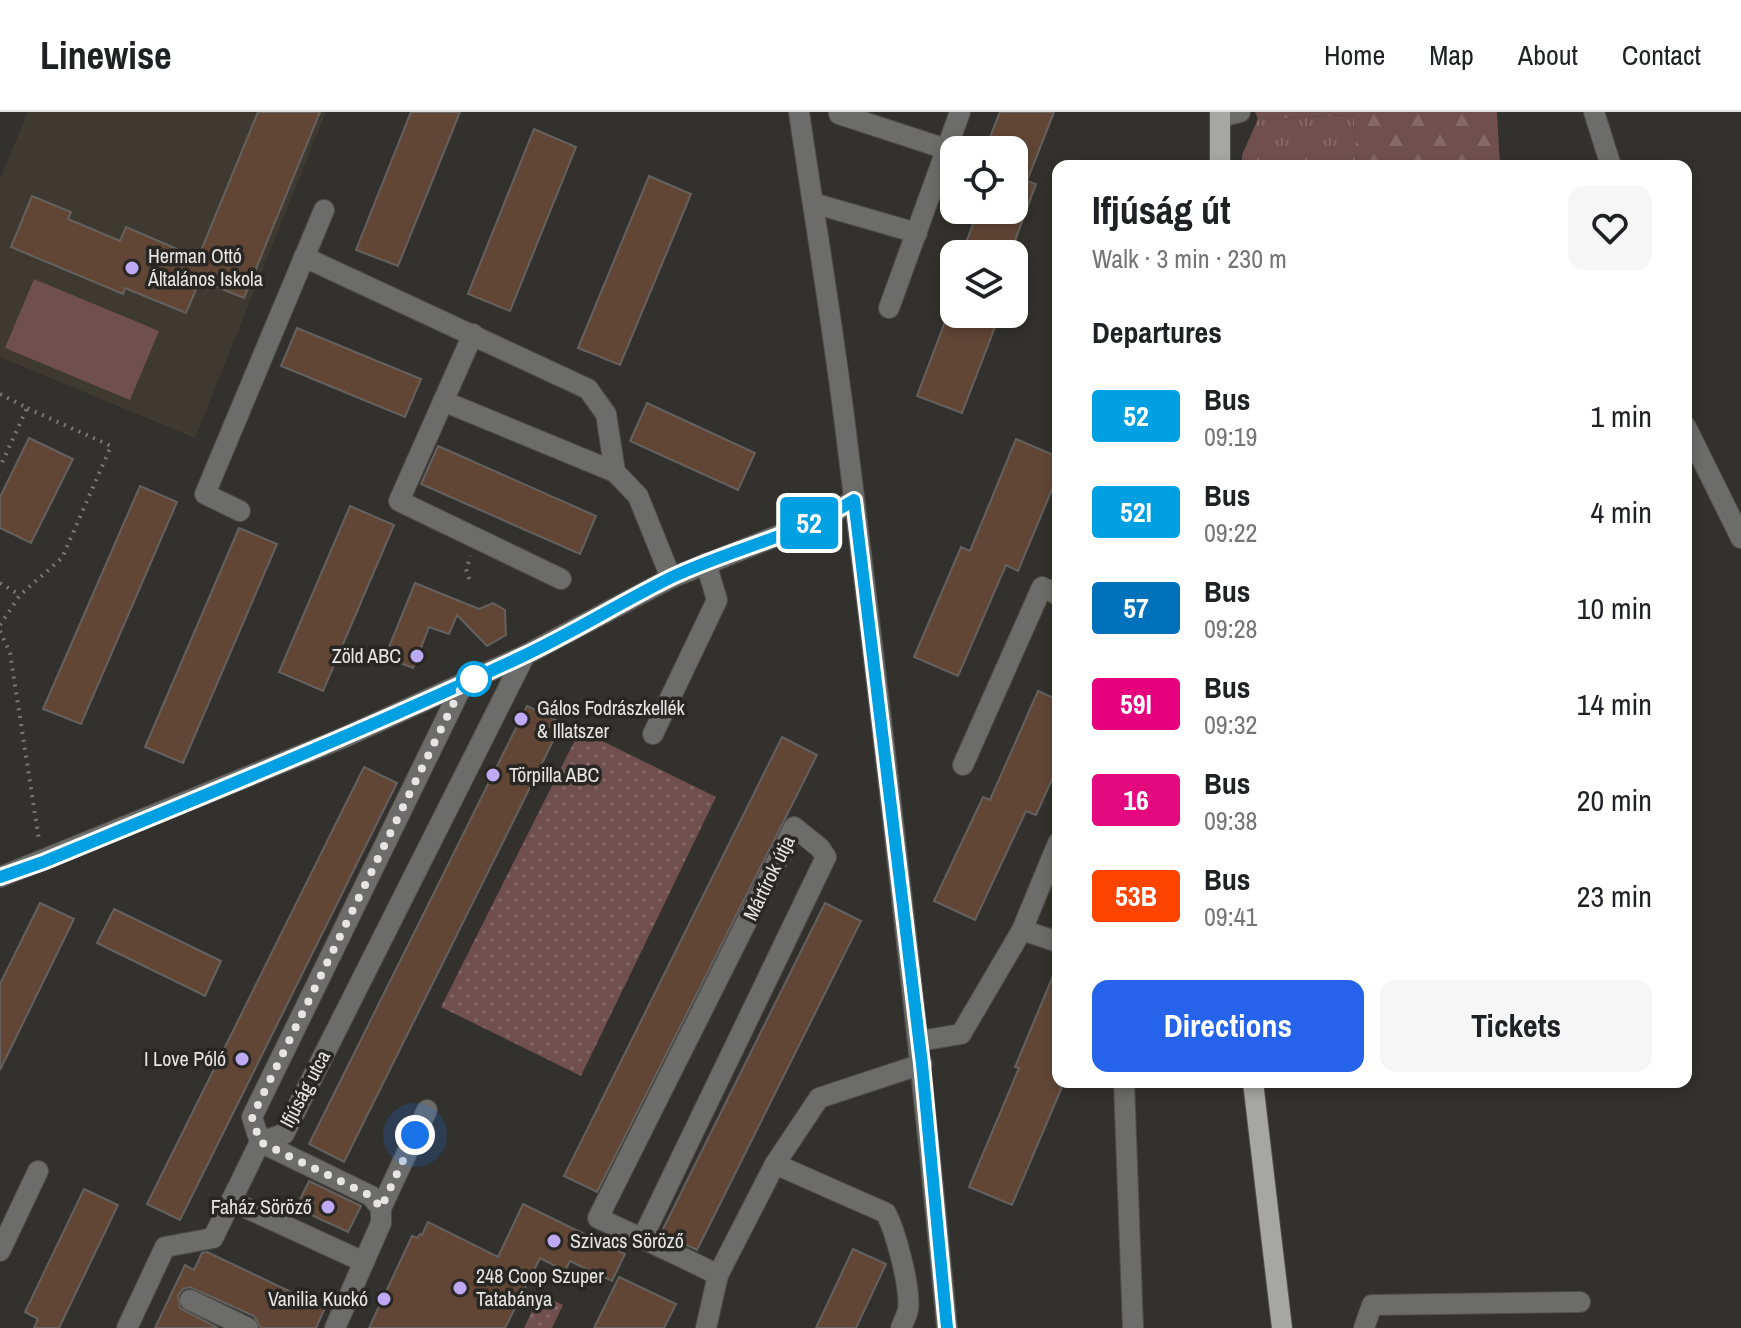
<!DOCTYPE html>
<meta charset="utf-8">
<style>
body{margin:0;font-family:"Archivo Narrow",sans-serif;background:#f6f6f6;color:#202124;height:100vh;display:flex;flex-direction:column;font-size:30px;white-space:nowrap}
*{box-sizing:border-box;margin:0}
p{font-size:26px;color:#757577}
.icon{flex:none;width:44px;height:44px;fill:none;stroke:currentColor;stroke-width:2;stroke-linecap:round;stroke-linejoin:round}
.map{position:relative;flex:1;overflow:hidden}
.sheet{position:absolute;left:1052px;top:48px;width:640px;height:928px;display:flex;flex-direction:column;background:#fff;border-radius:16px;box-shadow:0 4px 12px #0003}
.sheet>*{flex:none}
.badge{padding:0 16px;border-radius:6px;font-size:28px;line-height:52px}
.fabs{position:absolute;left:940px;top:24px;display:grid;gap:16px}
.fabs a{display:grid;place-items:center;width:88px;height:88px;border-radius:16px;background:#fff;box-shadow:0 4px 12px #0003;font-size:40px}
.you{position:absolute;width:40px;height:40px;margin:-20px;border:6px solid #fff;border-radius:50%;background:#1a73e8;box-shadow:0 0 0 12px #1a73e833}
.map>.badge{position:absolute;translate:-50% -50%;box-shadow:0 0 0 4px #fff}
h2{padding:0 40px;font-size:30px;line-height:72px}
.round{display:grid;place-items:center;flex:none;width:84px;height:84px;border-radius:16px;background:#f6f6f6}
.overview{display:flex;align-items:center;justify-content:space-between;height:136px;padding:0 40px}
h1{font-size:38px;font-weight:700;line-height:60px}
.button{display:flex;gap:16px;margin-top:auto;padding:16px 40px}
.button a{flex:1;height:92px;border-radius:16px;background:#2563eb;color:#fff;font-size:32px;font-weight:700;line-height:92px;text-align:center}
.button a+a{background:#f6f6f6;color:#202124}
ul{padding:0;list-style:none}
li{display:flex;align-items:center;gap:24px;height:96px;padding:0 40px}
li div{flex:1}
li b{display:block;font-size:30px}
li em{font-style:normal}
li .badge{min-width:88px;font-weight:700;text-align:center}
header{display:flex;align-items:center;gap:48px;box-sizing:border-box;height:112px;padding:0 40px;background:#fff;border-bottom:2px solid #e0e0e0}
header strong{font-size:38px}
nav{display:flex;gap:44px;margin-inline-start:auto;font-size:28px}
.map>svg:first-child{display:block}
.built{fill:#3f3a31}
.grass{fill:url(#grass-tufts)}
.forest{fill:url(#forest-firs)}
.park{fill:url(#park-dots)}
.pitch{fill:#70504e}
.building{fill:#614635;stroke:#65615e;stroke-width:2}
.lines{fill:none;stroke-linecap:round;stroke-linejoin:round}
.minor-casing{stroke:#504e4a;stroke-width:22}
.major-casing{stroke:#504e4a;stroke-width:22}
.path{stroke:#7a7875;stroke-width:4;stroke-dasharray:2 6;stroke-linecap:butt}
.minor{stroke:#6c6c6a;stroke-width:20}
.major{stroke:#a6a7a3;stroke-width:20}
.line-casing{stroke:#fff;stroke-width:18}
.line{stroke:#01a0e2;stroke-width:12}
.walk{stroke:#e6e5e3;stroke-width:8;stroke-dasharray:0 14.4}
.poi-dot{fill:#bea9f5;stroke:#292723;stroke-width:3}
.stop-dot{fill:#fff;stroke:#01a0e2;stroke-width:4}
.labels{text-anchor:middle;stroke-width:7;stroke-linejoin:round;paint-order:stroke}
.poi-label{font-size:20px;fill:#e6e5e3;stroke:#292723;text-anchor:start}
.street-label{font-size:20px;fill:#e6e5e3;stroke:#292723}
</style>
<header>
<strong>Linewise</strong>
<nav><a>Home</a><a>Map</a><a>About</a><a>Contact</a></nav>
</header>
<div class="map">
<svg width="1741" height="1216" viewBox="0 0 1741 1216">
<defs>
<pattern id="grass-tufts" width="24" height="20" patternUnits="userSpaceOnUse" patternTransform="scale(2)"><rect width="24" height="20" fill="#70504e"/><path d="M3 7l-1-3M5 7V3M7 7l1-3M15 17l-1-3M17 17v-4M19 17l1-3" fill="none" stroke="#846967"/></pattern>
<pattern id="forest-firs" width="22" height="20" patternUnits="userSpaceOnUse" patternTransform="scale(2)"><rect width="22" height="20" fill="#70504e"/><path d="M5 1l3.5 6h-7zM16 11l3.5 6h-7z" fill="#846967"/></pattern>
<pattern id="park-dots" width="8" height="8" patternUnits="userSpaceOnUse" patternTransform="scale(2)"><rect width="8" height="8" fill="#70504e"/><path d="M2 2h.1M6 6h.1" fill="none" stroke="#846967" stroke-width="1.8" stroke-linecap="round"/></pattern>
</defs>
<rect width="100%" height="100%" fill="#33312d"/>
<!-- built -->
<polygon class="built" points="28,0 326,0 195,326 0,245 0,66"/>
<!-- grass -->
<polygon class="grass" points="1354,3 1357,54 1242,54 1242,43 1258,7"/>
<!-- forest -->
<polygon class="forest" points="1255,0 1497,0 1500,54 1357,54 1354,3 1258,7"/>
<!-- park -->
<g class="park">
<polygon points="580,618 716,685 581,964 441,895"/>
<polygon points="540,1182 563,1193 552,1216 524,1216"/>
</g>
<!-- pitch -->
<polygon class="pitch" points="34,167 159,219 130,288 5,236"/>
<!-- building -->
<g class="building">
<polygon points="258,0 320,0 244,186 200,168 186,201 125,176 123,182 11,135 32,84 71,100 68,107 120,129 126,115 198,146"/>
<polygon points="411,0 460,0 398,154 356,138"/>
<polygon points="1000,0 1054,0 1027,69 1036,72 1010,142 962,142 978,98 1014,98 1014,38 985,38"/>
<polygon points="534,17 576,35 510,199 468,182"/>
<polygon points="649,64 691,82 620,253 578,236"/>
<polygon points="948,202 1000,202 962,301 917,284"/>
<polygon points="297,216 421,267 405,305 281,254"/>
<polygon points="647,291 755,341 738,378 630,329"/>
<polygon points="29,326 73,347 31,431 0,416 0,385"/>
<polygon points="1016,327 1058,345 1058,363 1018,459 1006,453 958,564 914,545 961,435 970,439"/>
<polygon points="438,334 596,404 580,442 421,372"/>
<polygon points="140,374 177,390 81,612 43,597"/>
<polygon points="350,394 394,413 323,579 279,560"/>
<polygon points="239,416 277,432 183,651 145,635"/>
<polygon points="415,471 479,497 493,491 505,498 506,523 487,534 457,503 449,522 429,515 413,556 385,545"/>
<polygon points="1038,579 1058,588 1058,654 1036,703 1026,699 975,808 934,789 983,685 990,688"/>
<polygon points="527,594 562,611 344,1050 309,1032"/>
<polygon points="782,625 817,643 597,1080 564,1064"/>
<polygon points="364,655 397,671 180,1108 147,1092"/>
<polygon points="40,791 74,807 0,958 0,872"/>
<polygon points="825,791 861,809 697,1138 661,1121"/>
<polygon points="114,797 221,849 205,884 97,831"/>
<polygon points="1058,852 1058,973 1062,975 1012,1093 969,1075 1019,956 1015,955"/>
<polygon points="309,1069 361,1094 348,1120 296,1096"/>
<polygon points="84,1077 118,1093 59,1216 34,1216 38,1207 25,1200"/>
<polygon points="523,1092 625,1142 612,1169 570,1149 565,1159 540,1146 505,1216 369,1216 412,1124 417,1126 420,1122 422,1123 428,1110 498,1145"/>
<polygon points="853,1137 886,1152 856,1216 816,1216"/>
<polygon points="207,1140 325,1196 316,1216 261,1216 254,1204 190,1175 183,1177 178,1183 180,1196 218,1216 155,1216 185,1153 194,1158 202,1141"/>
<polygon points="619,1165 676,1192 664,1216 594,1216"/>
</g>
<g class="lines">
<defs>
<g id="minor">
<path d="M799,0C815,110 834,219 847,329C884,624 919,920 947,1216"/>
<polyline points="1594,0 1611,54"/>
<polyline points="839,2 946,37"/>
<polyline points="1220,5 1240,0"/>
<polyline points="813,91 917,121"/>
<polyline points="304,145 588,277 606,302 615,360"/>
<polyline points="889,196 960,0"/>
<polyline points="473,222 399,389 561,467"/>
<polyline points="443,289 615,360 638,384 671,466"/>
<polyline points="1686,315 1741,426"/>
<polyline points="240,399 205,382 324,98"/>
<polyline points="463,572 252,1005 260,1030 284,1022 525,543"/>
<polyline points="653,622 717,488 706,451"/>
<polyline points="963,653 1042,475 1058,483"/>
<polyline points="0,765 345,625 525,543 671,466 802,414 836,399 854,388"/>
<polyline points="1022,818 1058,830"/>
<polyline points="919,929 961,922 1022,818 1058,731"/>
<polyline points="1124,970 1133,1216"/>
<path d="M775,1052L886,1101C896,1121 911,1176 908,1198C907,1203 903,1211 901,1216"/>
<polyline points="231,1089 364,1150"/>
<polyline points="381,1096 427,998"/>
<path d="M642,1127L826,745L820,736L794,715L598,1106C638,1125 679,1143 718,1163"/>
<polyline points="0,1139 38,1059"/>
<polyline points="190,1188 248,1216"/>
<polyline points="127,1216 165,1135 213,1126 260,1030 371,1084 381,1096 381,1111 335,1216"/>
<polyline points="706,1216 718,1163 775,1052 819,986 922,952"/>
<polyline points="1364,1216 1372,1193 1580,1190"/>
</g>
<g id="major">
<polyline points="1220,0 1220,54"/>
<polyline points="1253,970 1282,1216"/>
</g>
</defs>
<!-- minor casing -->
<use href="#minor" class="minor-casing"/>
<!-- major casing -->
<use href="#major" class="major-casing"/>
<!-- path -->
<g class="path">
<polyline points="0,282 27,296 0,355"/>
<polyline points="469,467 466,457 471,444"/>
<polyline points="0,471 20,483"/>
<polyline points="0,513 20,483 62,446 111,334 27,296"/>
<polyline points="0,519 10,541 39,728"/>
</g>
<!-- minor -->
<use href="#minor" class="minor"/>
<!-- major -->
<use href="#major" class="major"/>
</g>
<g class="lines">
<defs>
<path id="line" d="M0,765L43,750C203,684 364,619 521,545C572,521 620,491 670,466C730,437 798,424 854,388L922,952L947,1216"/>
</defs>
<!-- line casing -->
<use href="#line" class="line-casing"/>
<!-- line -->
<use href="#line" class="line"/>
<!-- walk -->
<polyline class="walk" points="415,1023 381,1096 371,1084 260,1030 252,1005 463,572 484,562 474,567"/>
</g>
<!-- markers -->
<g class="poi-dot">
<circle cx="132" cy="156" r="8"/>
<circle cx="417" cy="544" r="8"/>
<circle cx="521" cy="607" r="8"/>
<circle cx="493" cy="663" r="8"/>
<circle cx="242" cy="947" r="8"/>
<circle cx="328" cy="1095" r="8"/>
<circle cx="554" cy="1129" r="8"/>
<circle cx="460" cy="1176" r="8"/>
<circle cx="384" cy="1187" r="8"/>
</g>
<circle class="stop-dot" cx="474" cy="567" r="16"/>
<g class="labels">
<!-- poi labels -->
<g class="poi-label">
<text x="148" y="151">Herman Ottó<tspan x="148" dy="23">Általános Iskola</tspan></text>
<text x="401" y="551" text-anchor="end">Zöld ABC</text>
<text x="537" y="603">Gálos Fodrászkellék<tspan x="537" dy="23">&amp; Illatszer</tspan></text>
<text x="509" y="670">Törpilla ABC</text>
<text x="226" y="954" text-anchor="end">I Love Póló</text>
<text x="312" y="1102" text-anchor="end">Faház Söröző</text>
<text x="570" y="1136">Szivacs Söröző</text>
<text x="476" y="1171">248 Coop Szuper<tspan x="476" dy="23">Tatabánya</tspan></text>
<text x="368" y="1194" text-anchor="end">Vanilia Kuckó</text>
</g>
<!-- street labels -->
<g class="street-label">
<text transform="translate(769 766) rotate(-64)" y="7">Mártírok útja</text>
<text transform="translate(305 977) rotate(-62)" y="7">Ifjúság utca</text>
</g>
</g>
</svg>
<div class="fabs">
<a><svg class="icon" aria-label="locate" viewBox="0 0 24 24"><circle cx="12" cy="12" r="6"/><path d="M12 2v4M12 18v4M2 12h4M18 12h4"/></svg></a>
<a><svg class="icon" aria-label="layers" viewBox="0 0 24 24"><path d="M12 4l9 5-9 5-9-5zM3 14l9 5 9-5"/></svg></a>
</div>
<div class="you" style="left:415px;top:1023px"></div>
<b class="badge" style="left:809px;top:411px;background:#01a0e2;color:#fff">52</b>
<section class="sheet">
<div class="overview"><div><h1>Ifjúság út</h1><p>Walk · 3 min · 230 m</p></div><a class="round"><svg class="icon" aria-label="heart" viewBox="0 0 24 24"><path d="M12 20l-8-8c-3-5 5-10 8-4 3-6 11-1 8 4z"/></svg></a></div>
<h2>Departures</h2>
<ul>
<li><span class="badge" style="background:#01a0e2;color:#fff">52</span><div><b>Bus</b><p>09:19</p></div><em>1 min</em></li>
<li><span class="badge" style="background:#01a0e2;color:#fff">52I</span><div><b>Bus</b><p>09:22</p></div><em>4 min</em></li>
<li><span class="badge" style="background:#0072bc;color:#fff">57</span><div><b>Bus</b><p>09:28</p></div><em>10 min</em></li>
<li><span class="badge" style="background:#e6007e;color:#fff">59I</span><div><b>Bus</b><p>09:32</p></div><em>14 min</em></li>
<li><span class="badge" style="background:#e4097e;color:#fff">16</span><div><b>Bus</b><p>09:38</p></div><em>20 min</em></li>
<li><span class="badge" style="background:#f40;color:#fff">53B</span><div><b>Bus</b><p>09:41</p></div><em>23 min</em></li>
</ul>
<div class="button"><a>Directions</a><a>Tickets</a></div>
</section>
</div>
